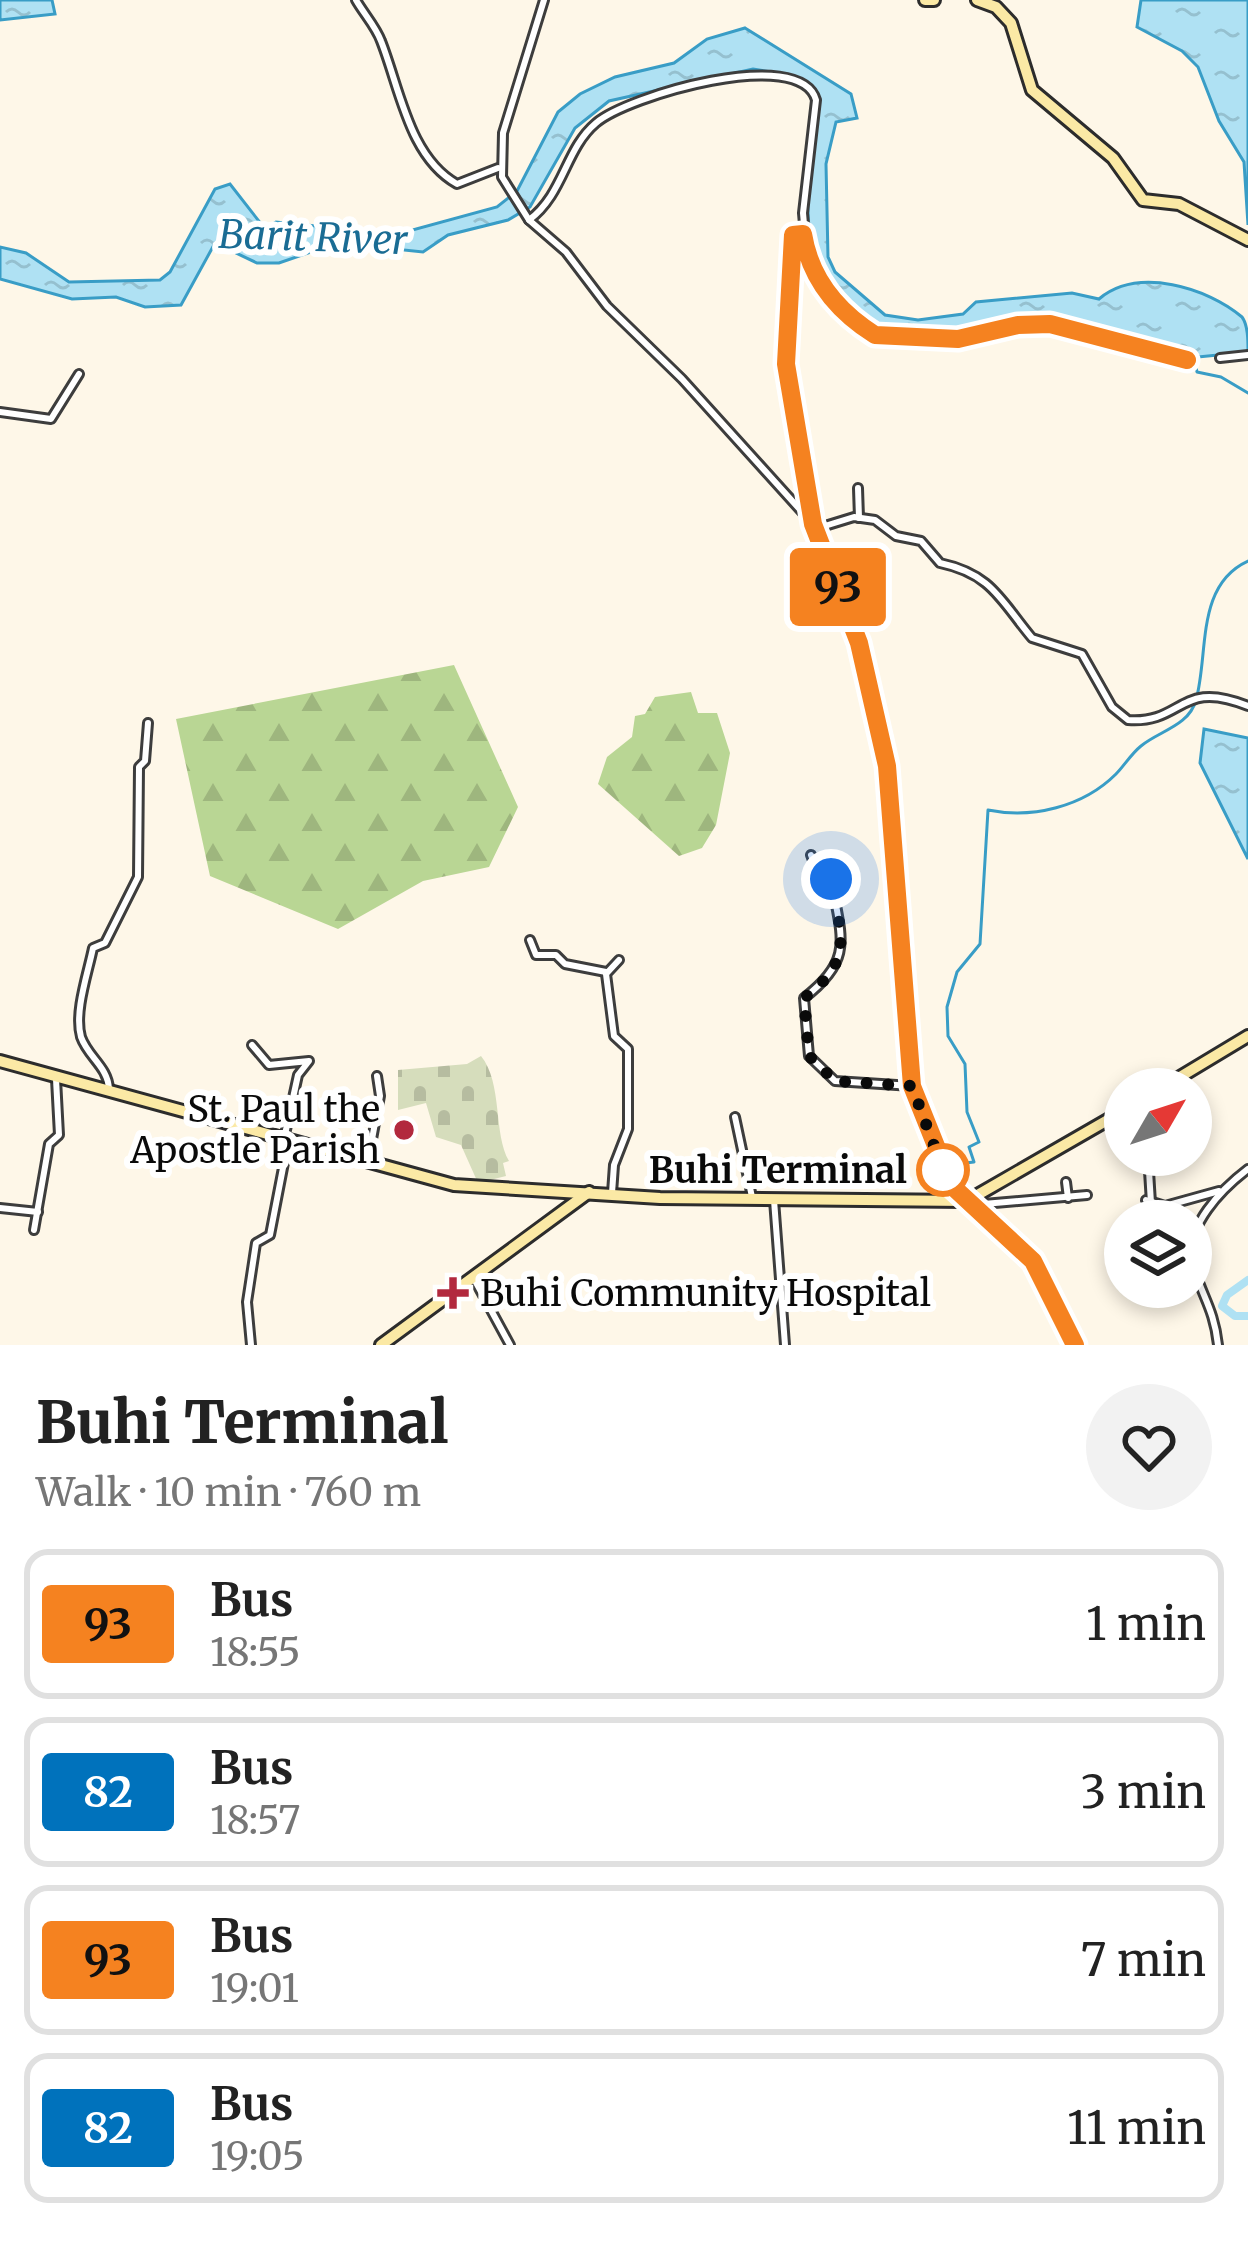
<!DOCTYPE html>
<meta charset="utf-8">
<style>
body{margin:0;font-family:Merriweather,serif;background:#f2f2f2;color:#222;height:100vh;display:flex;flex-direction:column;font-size:45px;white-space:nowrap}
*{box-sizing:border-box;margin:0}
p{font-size:39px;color:#767676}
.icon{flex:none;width:66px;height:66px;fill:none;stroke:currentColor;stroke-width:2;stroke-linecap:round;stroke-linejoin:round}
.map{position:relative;height:1345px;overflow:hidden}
.sheet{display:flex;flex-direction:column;background:#fff;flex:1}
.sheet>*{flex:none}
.badge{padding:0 24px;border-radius:9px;font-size:42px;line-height:78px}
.needle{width:78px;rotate:51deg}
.fabs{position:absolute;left:1104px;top:1068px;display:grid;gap:24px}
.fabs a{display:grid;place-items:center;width:108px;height:108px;border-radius:50%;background:#fff;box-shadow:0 6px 18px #0003;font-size:60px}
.you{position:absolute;width:60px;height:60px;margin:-30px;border:9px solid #fff;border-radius:50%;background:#1a73e8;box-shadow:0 0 0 18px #1a73e833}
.map>.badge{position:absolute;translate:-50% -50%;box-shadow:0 0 0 6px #fff}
.round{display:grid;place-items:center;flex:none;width:126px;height:126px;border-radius:63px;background:#f2f2f2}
.headline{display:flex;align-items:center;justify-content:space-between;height:204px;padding:0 36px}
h1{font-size:57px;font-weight:800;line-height:90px}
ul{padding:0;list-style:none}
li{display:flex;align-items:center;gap:36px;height:150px;margin:0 24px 18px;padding:0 12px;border:6px solid #e0e0e0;border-radius:24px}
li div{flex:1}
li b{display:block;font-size:45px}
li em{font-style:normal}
li .badge{min-width:132px;font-weight:700;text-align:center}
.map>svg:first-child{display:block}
.forest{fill:url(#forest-firs)}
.cemetery{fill:url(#cemetery-stones)}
.water{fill:url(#water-ripples);stroke:#399dc6;stroke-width:3}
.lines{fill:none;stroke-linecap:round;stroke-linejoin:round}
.stream{stroke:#399dc6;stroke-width:3}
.river{stroke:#afe1f3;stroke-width:8}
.minor-casing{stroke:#3d3d3d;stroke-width:12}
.secondary-casing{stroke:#2c2c2c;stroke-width:16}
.minor{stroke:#fff;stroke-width:6}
.secondary{stroke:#fbe9a5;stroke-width:10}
.line-casing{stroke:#fff;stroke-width:27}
.line{stroke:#f58220;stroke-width:18}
.walk{stroke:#0a0a0a;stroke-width:12;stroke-dasharray:0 21.6}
.poi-dot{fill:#b2293e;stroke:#fff;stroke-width:4.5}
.stop-dot{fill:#fff;stroke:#f58220;stroke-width:6}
.labels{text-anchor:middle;stroke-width:12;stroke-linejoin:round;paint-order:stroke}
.poi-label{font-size:36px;fill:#0a0a0a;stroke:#fff;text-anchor:end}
.stop-label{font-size:36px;font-weight:bold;fill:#0a0a0a;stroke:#fff;text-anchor:end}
.water-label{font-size:39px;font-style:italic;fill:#1a6c94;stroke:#fff}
</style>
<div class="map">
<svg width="1248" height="1345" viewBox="0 0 1248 1345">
<defs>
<pattern id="forest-firs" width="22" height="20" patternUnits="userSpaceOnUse" patternTransform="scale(3)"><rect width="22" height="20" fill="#b9d694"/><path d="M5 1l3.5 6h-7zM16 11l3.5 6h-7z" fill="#9eb67e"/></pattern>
<pattern id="cemetery-stones" width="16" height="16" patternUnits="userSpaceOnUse" patternTransform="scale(3)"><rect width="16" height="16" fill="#d6ddbc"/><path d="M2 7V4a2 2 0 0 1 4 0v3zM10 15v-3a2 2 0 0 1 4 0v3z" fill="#b6bca0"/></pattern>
<pattern id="water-ripples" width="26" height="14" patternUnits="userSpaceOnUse" patternTransform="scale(3)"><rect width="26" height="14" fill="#afe1f3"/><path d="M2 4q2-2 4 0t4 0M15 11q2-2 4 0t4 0" fill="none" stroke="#95c0cf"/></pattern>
</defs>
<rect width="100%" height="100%" fill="#fef7e8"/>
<!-- forest -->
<g class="forest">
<polygon points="454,665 518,807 489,867 423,881 338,929 210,876 176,719"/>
<polygon points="691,692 698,713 717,713 730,753 716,825 702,848 679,856 598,784 607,757 632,737 635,716 645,714 655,697"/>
</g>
<!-- cemetery -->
<path class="cemetery" d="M481,1056C503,1083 493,1134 509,1161L503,1163L506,1176L478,1183L461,1145L436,1137L426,1103L398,1110V1070L467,1064Z"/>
<!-- water -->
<g class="water">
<polygon points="0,0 52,0 55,14 0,20"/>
<polygon points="1141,0 1248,0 1248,225 1244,162 1219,121 1198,67 1182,51 1137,27"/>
<path d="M745,28L851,94L857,118L836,122L826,164L828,257L835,272L885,315L918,320L963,314L976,302L1072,293L1099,299C1138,266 1208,288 1242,317C1248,325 1248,340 1248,352L1198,357L1051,323L964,336H883L855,315L810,262L807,188L817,93L794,76L753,69L609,101L575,128L530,207L508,220L448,235L423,252L337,243L279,263H257L215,243L181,305L145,307L116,297L72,299L0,279V247L26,253L69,282L160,280L170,272L215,189L230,184L265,229L276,222L398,234L497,207L517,191L558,112L580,94L615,77L674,63L707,39Z"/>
<polygon points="1204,729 1248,738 1248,859 1200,763"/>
</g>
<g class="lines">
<!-- stream -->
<g class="stream">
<polyline points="1193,354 1197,372 1221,377 1248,393"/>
<path d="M953,1179L957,1164L974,1162L969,1147L979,1142L967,1112L965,1064L948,1036L947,1007L957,972L980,944L988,810C1032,819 1083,807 1116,774C1124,766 1131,754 1141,746C1159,731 1189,726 1196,700C1209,654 1195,585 1248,561"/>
</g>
<!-- river -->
<polyline class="river" points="1248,1280 1227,1295 1222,1306 1235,1316 1248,1316"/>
<defs>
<g id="minor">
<path d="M356,0C364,14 376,27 381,41C400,89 409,157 457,184L498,168"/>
<polyline points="544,0 503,133 502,177 529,220 566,252 607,306 682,379 813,524 859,643 887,766 912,1086 952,1186 1033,1261 1075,1345"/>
<path d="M529,220C564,194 565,149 596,123C627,96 800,45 816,100L803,213L807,258L823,287L865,329L892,340L958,339L1018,325L1050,324L1187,360"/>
<polyline points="803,234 793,235 786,364 812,521"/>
<polyline points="1220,358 1248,355"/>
<polyline points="0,412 51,419 79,374"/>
<polyline points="858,488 859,518"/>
<path d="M815,529L854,517L875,520L896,536L921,541L940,563C992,574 1001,601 1032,638L1082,654L1112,707L1128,720C1184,724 1179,678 1248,706"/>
<path d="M811,855L815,866L831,879C841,937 855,959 804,998L809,1056L835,1081L912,1086"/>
<polyline points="530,940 536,955 556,955 565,964 606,972"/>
<polyline points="252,1045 269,1065 309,1061 298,1075 284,1139"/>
<path d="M109,1089C108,1067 88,1057 81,1037C74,1012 88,973 93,948L105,943L138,877L139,767L145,761L148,723"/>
<polyline points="735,1117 752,1197"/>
<polyline points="368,1161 380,1096 377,1076"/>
<polyline points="1149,1171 1151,1203"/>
<polyline points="1066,1182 1068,1198"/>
<polyline points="612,1193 614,1165 628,1129 628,1049 614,1036 606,974 619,960"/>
<polyline points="774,1200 785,1345"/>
<polyline points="1146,1200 1165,1206 1219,1191"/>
<polyline points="972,1205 1087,1195"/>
<polyline points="0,1208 38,1212"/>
<polyline points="34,1230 49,1144 59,1135 56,1079"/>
<polyline points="473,1277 510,1345"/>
<polyline points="251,1345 247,1302 256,1243 270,1235 288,1142"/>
<path d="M1218,1345C1214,1308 1201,1295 1193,1264C1183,1227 1223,1188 1248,1169"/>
</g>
<g id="secondary">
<polyline points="925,0 934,0"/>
<polyline points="977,0 996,7 1011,23 1032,90 1113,158 1143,200 1179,204 1248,240"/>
<polyline points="0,1061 454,1185 660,1198 967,1201 1125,1110"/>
<polyline points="1160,1089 1248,1036"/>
<polyline points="381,1345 589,1192"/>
</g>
</defs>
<!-- minor casing -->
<use href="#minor" class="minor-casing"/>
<!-- secondary casing -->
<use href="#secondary" class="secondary-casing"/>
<!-- minor -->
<use href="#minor" class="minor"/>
<!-- secondary -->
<use href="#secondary" class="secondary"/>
</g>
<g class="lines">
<defs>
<path id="line" d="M1075,1345L1033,1261L952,1186L912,1086L887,766L859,643L813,524L786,364L793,235L803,234C810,278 837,311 875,335L958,339L1018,325L1050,324L1187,360"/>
</defs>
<!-- line casing -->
<use href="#line" class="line-casing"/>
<!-- line -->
<use href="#line" class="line"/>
<!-- walk -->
<path class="walk" d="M831,879C841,937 855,959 804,998L809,1056L835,1081L912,1086L943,1170"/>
</g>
<!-- markers -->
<g class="poi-dot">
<circle cx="404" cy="1130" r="12"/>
<path d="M447 1275h12v12h12v12h-12v12h-12v-12h-12v-12h12z"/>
</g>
<circle class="stop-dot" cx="943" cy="1170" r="24"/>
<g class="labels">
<!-- poi labels -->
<g class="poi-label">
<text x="380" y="1122">St. Paul the<tspan x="380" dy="41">Apostle Parish</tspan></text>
<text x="480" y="1306" text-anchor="start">Buhi Community Hospital</text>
</g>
<!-- stop labels -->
<g class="stop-label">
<text x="907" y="1183">Buhi Terminal</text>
</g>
<!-- water labels -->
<g class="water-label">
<text transform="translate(313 237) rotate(2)" y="14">Barit River</text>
</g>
</g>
</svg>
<div class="fabs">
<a><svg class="needle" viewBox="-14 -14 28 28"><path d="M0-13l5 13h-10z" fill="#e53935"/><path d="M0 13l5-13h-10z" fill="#767676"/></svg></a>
<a><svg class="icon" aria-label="layers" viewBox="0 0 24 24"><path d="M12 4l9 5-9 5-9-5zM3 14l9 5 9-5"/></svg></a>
</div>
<div class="you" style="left:831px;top:879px"></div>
<b class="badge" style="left:838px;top:587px;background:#f58220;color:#111">93</b>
</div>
<section class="sheet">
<div class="headline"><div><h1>Buhi Terminal</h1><p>Walk · 10 min · 760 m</p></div><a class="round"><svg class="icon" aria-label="heart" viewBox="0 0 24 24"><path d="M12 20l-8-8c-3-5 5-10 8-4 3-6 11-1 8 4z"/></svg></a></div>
<ul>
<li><span class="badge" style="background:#f58220;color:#111">93</span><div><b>Bus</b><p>18:55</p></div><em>1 min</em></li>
<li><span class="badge" style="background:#0072bc;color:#fff">82</span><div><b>Bus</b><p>18:57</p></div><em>3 min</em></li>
<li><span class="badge" style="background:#f58220;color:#111">93</span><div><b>Bus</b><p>19:01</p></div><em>7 min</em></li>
<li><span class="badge" style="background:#0072bc;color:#fff">82</span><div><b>Bus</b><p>19:05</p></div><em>11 min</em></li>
</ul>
</section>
